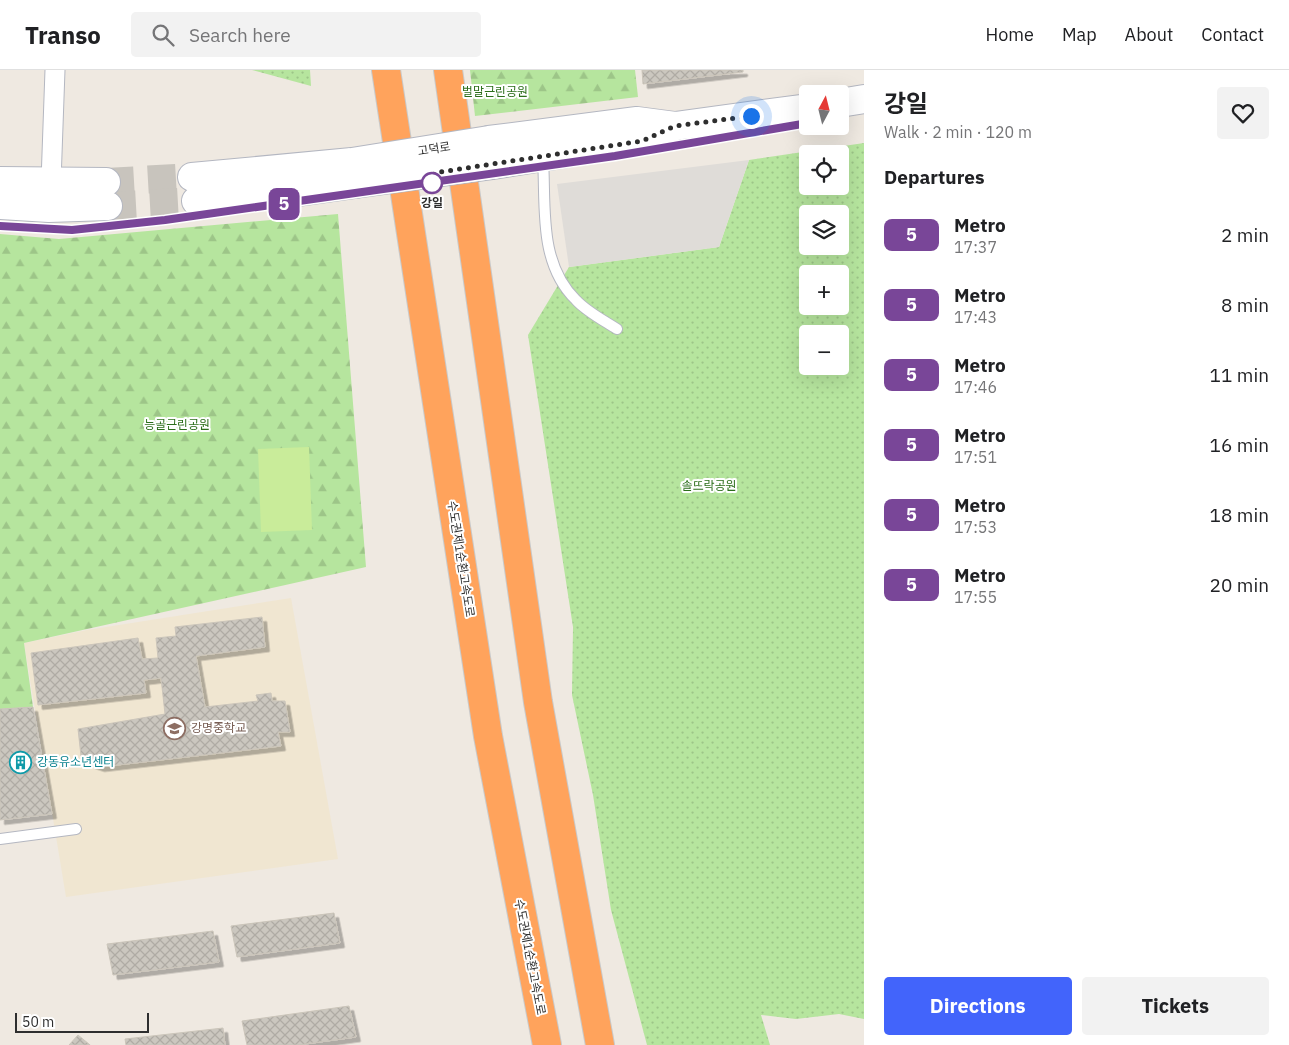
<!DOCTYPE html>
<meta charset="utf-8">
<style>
body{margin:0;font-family:"IBM Plex Sans","Noto Sans KR",sans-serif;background:#f2f2f2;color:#202124;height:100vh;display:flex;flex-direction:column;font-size:19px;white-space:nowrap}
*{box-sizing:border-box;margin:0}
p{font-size:16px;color:#757577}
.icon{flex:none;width:28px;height:28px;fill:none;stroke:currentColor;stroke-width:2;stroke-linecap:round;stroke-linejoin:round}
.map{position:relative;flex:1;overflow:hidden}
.sheet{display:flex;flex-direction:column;background:#fff;width:425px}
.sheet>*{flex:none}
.badge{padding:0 10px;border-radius:8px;font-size:18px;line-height:32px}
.needle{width:32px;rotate:7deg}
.controls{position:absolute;left:799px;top:15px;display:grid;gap:10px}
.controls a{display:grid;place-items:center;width:50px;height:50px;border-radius:5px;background:#fff;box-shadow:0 5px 20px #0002;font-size:25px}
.scale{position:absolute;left:15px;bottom:12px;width:134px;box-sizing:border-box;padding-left:5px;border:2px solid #2e2e2e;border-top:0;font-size:14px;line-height:18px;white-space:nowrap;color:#2e2e2e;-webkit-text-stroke:4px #fff;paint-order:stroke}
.you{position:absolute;width:25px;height:25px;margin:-12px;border:4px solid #fff;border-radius:50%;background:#1a73e8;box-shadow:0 0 0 8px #1a73e833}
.map>.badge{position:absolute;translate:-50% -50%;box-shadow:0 0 0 2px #fff}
h2{padding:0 20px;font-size:19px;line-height:45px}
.round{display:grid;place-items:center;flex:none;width:52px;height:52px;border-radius:5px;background:#f2f2f2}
.headline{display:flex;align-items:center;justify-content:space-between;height:85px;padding:0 20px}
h1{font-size:24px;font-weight:700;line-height:38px}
.button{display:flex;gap:10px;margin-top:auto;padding:10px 20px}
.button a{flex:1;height:58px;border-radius:5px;background:#4264fb;color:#fff;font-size:20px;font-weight:700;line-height:58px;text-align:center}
.button a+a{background:#f2f2f2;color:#202124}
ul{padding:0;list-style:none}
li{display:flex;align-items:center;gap:15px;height:70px;padding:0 20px}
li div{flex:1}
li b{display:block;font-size:19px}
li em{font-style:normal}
li .badge{min-width:55px;font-weight:700;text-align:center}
header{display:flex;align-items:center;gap:30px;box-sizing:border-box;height:70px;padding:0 25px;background:#fff;border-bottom:1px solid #e0e0e0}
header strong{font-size:24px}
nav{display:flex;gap:28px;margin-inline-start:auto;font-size:18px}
.search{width:350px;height:45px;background:#f2f2f2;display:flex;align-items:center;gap:12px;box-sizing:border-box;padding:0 18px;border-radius:5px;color:#757577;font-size:19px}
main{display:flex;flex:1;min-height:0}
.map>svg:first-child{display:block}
.education{fill:#f0e6d1}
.forest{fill:url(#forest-firs)}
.park{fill:url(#park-dots);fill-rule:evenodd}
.pitch{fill:#c9ec9a}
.plaza{fill:#dfdcd8}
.building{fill:url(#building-cross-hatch);stroke:#cbc5ba;filter:url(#shadow)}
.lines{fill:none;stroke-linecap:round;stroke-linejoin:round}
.secondary-tunnel{stroke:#c8c4bd;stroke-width:28;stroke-dasharray:28 14;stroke-linecap:butt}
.service-casing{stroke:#b4b7c1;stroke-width:12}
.minor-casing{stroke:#b4b7c1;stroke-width:21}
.secondary-casing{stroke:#b4b7c1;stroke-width:30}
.motorway-casing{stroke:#c9c9c9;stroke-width:30}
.service{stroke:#fff;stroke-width:10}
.minor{stroke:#fff;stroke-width:19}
.secondary{stroke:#fff;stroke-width:28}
.motorway{stroke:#ffa35c;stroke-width:28}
.secondary-bridge-casing{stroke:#b4b7c1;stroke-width:30;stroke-linecap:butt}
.secondary-bridge{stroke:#fff;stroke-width:28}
.line-casing{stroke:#fff;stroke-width:11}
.line{stroke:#794698;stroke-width:8}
.walk{stroke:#2e2e2e;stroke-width:5;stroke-dasharray:0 9}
.stop-dot{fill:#fff;stroke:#794698;stroke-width:2.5}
.labels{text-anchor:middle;stroke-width:4;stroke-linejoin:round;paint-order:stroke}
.park-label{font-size:12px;fill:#2c6e1b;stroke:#fff}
.street-label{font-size:12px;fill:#2e2e2e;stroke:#fff}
.stop-label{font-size:12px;font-weight:bold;fill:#2e2e2e;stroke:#fff}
.education-label{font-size:12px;fill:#785e54;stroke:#fff;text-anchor:start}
.culture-label{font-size:12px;fill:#0d838f;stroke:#fff;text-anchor:start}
</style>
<header>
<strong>Transo</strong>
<div class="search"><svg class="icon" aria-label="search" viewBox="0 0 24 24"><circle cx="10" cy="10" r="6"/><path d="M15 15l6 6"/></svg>Search here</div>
<nav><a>Home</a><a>Map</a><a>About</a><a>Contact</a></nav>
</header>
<main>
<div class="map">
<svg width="864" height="975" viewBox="0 0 864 975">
<defs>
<pattern id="forest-firs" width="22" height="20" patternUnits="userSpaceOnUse" patternTransform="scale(1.25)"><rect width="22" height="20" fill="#b6e59e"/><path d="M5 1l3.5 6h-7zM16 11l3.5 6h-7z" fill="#9dc588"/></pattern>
<pattern id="park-dots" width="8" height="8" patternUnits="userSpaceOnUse" patternTransform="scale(1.25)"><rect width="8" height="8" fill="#b6e59e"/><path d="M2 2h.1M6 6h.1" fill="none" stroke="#9dc588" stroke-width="1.8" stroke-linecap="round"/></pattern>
<pattern id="building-cross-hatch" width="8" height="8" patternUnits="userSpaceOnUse" patternTransform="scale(1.25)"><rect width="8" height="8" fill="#cbc7bf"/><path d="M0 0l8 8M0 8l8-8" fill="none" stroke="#afaba4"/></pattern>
<filter id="shadow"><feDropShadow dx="4.5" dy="4.5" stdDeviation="0" flood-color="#0004"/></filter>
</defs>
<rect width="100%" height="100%" fill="#efe9e1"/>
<!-- education -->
<polygon class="education" points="291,528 338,789 66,827 24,573 87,560"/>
<!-- forest -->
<g class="forest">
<polygon points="470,0 635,0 638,27 475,46"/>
<polygon points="338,144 366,497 24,573 33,637 0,639 0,164 59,169"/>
</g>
<!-- park -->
<g class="park">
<polygon points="252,0 310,0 311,16"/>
<path d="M864,73V949L839,944L796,949L761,945L770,975H647L611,840L593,725L572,625L573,557L528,265L569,197L719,177L749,90ZM808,84H840V116H808ZM808,144H840V176H808ZM808,204H840V236H808ZM808,264H840V296H808Z"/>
</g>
<!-- pitch -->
<polygon class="pitch" points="309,377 312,460 261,462 258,379"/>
<!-- plaza -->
<polygon class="plaza" points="749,90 719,177 569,197 557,114"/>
<!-- building -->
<g class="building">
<polygon points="642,0 743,0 743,2 643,14"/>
<polygon points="262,547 265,577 196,586 205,637 258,631 256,625 271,623 272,631 285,631 290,662 278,662 281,676 100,697 91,694 81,686 78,659 165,644 161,608 144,610 146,623 38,635 31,583 138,568 142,589 158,588 156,568 176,566 175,557"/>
<polygon points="33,637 52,744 0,750 0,639"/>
<polygon points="334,843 340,873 237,887 231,856"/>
<polygon points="213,861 219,892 113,905 107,874"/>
<polygon points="349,936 356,967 298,975 247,975 242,951"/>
<polygon points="223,958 225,975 126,975 125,969"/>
<polygon points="78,965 90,975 69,975"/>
</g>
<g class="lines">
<!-- secondary-tunnel -->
<g class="secondary-tunnel">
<polyline points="106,112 192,107"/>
<polyline points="108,136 196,131"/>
</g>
<defs>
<g id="service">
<path d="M543,89C546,136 538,193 576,230C587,242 603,250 617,259"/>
<polyline points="0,769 76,759"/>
</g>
<polyline id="minor" points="51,112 55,0"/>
<g id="secondary">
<polyline points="840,33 864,29"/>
<polyline points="489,70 637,51 675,56 808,38"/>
<polyline points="493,95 642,71 675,56"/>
<polyline points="192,107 352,92"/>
<polyline points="0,111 106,112"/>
<polyline points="196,131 284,124 355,114"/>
<polyline points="0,135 49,138 108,136"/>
</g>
<g id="motorway">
<polyline points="386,0 488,666 547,975"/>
<polyline points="448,0 538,632 600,975"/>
</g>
</defs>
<!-- service casing -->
<use href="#service" class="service-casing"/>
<!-- minor casing -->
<use href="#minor" class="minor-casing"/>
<!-- secondary casing -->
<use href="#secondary" class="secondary-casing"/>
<!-- motorway casing -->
<use href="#motorway" class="motorway-casing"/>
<!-- service -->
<use href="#service" class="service"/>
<!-- minor -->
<use href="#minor" class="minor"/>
<!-- secondary -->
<use href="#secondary" class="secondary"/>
<!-- motorway -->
<use href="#motorway" class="motorway"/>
<defs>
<g id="secondary-bridge">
<polyline points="352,92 489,70"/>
<polyline points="355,114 493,95"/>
</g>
</defs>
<!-- secondary-bridge casing -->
<use href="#secondary-bridge" class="secondary-bridge-casing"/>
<!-- secondary-bridge -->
<use href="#secondary-bridge" class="secondary-bridge"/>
</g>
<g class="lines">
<defs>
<polyline id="line" points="0,156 72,160 165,150 615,86 808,53"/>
</defs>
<!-- line casing -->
<use href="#line" class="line-casing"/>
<!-- line -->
<use href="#line" class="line"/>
<!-- walk -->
<polyline class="walk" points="432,113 434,103 642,71 675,56 751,46"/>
</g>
<!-- icons -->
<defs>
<symbol id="school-ring" viewBox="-11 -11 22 22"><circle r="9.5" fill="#fff" stroke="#8d6e63" stroke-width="1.5"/><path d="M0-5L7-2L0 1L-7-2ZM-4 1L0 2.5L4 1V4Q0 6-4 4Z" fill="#8d6e63"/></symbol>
<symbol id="building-ring" viewBox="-11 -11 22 22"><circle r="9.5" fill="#fff" stroke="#0f9aa8" stroke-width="1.5"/><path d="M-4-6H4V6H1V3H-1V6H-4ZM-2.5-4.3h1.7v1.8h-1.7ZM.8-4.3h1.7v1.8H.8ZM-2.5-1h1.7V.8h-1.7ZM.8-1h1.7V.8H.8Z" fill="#0f9aa8"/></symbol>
</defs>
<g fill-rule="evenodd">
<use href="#school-ring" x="162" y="646" width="25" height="25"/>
<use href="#building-ring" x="8" y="680" width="25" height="25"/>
</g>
<!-- markers -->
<circle class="stop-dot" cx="432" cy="113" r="10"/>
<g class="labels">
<!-- park labels -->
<g class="park-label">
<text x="495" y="26">벌말근린공원</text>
<text x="177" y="359">능골근린공원</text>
<text x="709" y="420">솔뜨락공원</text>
</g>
<!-- street labels -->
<g class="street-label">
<text transform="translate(434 79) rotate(-9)" y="4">고덕로</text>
<text transform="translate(461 489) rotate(81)" y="4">수도권제1순환고속도로</text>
<text transform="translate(530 887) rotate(79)" y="4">수도권제1순환고속도로</text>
</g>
<!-- stop labels -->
<g class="stop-label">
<text x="432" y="137">강일</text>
</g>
<!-- education labels -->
<g class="education-label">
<text x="191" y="662">강명중학교</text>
</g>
<!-- culture labels -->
<g class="culture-label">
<text x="37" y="696">강동유소년센터</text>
</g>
</g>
</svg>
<div class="controls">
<a><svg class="needle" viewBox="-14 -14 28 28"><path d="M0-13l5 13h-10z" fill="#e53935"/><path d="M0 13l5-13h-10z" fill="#757577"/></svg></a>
<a><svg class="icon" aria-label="locate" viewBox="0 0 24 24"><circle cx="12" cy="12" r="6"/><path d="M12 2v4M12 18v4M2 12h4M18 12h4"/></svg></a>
<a><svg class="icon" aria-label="layers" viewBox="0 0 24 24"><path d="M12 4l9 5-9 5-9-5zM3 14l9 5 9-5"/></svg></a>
<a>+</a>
<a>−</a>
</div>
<div class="scale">50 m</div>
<div class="you" style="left:751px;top:46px"></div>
<b class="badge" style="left:284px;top:134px;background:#794698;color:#fff">5</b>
</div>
<section class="sheet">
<div class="headline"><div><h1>강일</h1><p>Walk · 2 min · 120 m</p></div><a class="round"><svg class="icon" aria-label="heart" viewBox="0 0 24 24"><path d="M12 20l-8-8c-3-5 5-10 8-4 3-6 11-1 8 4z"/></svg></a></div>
<h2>Departures</h2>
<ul>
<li><span class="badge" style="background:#794698;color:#fff">5</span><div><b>Metro</b><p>17:37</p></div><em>2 min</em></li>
<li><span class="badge" style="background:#794698;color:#fff">5</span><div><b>Metro</b><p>17:43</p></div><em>8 min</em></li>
<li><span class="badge" style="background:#794698;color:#fff">5</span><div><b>Metro</b><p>17:46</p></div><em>11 min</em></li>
<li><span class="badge" style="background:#794698;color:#fff">5</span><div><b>Metro</b><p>17:51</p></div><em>16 min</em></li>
<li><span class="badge" style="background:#794698;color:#fff">5</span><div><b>Metro</b><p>17:53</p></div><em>18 min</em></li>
<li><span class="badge" style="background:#794698;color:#fff">5</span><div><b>Metro</b><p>17:55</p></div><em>20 min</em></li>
</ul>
<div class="button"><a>Directions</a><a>Tickets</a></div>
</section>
</main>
